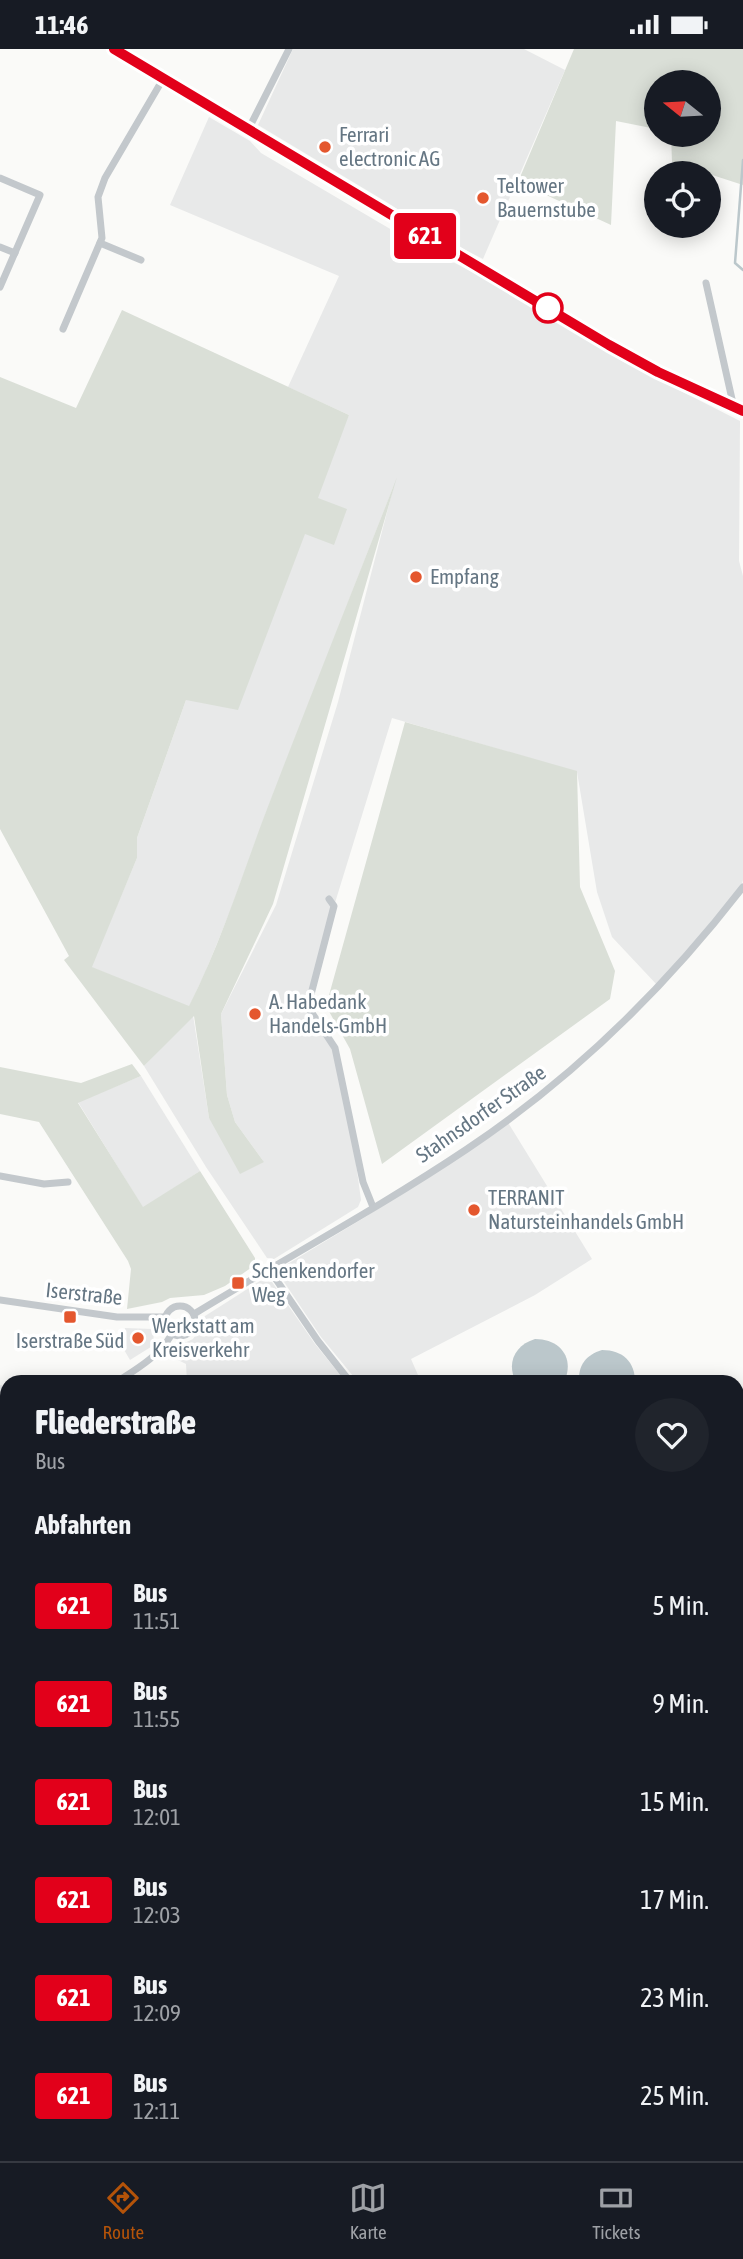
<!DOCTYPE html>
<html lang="de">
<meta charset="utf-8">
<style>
body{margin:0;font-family:"Asap Condensed",sans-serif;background:#20242c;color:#f1f3f6;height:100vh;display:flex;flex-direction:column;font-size:26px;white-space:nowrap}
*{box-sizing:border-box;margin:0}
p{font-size:23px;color:#9ea1a6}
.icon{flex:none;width:38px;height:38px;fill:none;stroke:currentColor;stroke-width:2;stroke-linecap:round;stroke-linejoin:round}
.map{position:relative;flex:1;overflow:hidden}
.details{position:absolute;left:0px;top:1326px;width:744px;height:786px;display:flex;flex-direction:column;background:#171b24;border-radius:21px 21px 0 0;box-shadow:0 4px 18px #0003}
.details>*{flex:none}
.badge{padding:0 14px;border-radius:5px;font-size:24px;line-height:46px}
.needle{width:46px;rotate:288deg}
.tools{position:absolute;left:644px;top:21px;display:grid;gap:14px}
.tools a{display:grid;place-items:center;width:77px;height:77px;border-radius:50%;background:#171b24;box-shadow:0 4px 18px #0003;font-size:35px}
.map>.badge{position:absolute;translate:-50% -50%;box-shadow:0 0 0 4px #fff}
h2{padding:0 35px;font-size:26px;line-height:63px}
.round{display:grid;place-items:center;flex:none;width:74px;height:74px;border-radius:37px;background:#20242c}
.overview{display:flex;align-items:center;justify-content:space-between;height:119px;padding:0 35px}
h1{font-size:33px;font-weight:800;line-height:52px}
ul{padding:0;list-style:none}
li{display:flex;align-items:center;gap:21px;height:98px;padding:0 35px}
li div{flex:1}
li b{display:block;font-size:26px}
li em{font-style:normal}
li .badge{min-width:77px;font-weight:700;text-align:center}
.status{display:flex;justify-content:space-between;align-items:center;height:49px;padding:0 35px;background:#171b24;direction:ltr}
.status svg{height:19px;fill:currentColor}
.dock{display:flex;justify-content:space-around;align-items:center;height:98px;border-top:2px solid #363941;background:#171b24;font-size:19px;color:#9ea1a6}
.dock a{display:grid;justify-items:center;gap:4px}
.dock .current{color:#b45309}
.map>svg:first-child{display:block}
.built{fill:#e8e9e9}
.green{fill:#dadfd7}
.water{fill:#bbc7cb}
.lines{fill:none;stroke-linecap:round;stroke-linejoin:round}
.stream{stroke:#bbc7cb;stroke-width:2.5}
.major-casing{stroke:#b5babe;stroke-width:11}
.minor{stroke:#c3c8cc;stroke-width:7}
.major{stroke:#fff;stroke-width:10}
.line-casing{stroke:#fff;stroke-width:16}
.line{stroke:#e2001a;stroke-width:10}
.poi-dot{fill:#e4572e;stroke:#fff;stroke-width:2.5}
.stop-dot{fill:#fff;stroke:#e2001a;stroke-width:3.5}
.labels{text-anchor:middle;stroke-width:7;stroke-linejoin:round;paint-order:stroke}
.poi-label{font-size:21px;fill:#657683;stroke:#fff;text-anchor:start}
.street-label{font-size:21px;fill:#657683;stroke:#fff}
</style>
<div class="status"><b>11:46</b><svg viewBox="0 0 49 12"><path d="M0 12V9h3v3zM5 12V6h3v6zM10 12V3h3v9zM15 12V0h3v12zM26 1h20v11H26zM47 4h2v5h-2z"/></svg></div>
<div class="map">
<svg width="743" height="2112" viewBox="0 0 743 2112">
<rect width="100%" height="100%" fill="#fafaf8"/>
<!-- built -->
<g class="built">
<polygon points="293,0 524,0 565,21 483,210 442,189 388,154 258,76"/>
<polygon points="209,68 250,92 261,104 392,181 495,235 622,312 740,372 739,512 743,527 743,831 740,842 658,937 612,888 597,843 577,723 392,669 334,857 309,953 335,999 351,1077 361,1151 358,1158 274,1210 267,1209 206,1118 144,1017 193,966 209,1069 264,1113 235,1073 227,1046 221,965 276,856 338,653 394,436 267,761 231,860 205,924 189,958 91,918 137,809 137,789 186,651 349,366 288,338 339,227 170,156"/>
<polygon points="141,1027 200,1122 143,1159 78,1053"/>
<polygon points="507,1072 592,1210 535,1246 411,1310 418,1326 358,1333 321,1288 280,1227 281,1219 367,1167"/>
<polygon points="260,1232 272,1233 315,1295 346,1333 187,1333 186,1315 170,1307 178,1297 193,1290 201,1278 205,1267"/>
<polygon points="125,1279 153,1280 154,1296 130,1311 123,1299"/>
<polygon points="0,1336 7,1337 7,1409 0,1415"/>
<polygon points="7,1436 7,2105 112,2105 71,2112 0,2112 0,1442"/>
</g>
<!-- green -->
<g class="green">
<polygon points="574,0 743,0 743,136 672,113 671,86 709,86 709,33 656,33 656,80 616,72 611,176 518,133"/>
<path d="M122,261L349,366L318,449L347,460L334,496L305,485L238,661L186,651L137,789V809L92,918L189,957C221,894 242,826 267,760C310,648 354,538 397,428L273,855L221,965L227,1046L235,1073L264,1113L240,1125L209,1069L194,967L144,1017L64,911L69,907L0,780V328L76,359Z"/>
<polygon points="405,673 577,722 580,838 615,922 610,950 382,1115 350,1000 326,957"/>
<polygon points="132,1015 141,1027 78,1054 143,1158 200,1122 255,1209 255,1216 225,1237 204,1246 170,1249 162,1253 127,1260 131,1220 128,1212 39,1073 0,1065 0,1018 81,1034"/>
<polygon points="737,1648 743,1649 743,1679 737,1678"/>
<polygon points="112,2105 701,2105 701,2112 87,2112 86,2109"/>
</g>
<!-- water -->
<g class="water">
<path d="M535,1290C561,1290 575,1310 564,1333H516C506,1314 515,1296 535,1290Z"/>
<path d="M602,1301C623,1301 635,1313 635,1333H579C578,1316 586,1306 602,1301Z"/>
<polygon points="737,1471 743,1472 743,1566 737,1565"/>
<polygon points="737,1577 743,1578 743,1633 737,1632"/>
</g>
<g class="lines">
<!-- stream -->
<polyline class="stream" points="743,111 735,214 743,221"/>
<defs>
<polyline id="major" points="114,0 609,296 658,322 743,362"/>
</defs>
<!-- major casing -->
<use href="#major" class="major-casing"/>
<!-- minor -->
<g class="minor">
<polyline points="248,81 289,0"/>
<polyline points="0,129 40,146 0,238"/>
<polyline points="100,194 141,211"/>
<polyline points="0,198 15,204"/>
<polyline points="706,234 734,359"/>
<polyline points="63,280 102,189 98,148 105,129 163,30"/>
<polyline points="329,850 334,857 309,953 310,961 335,999 363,1133 373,1158"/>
<polyline points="0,1127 44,1135 68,1133"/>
<polyline points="269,1220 318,1292 351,1334"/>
<polyline points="0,1251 117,1268 165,1268"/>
<circle cx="180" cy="1272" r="15"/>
<path d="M194,1265C284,1210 379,1159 467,1100C573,1029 665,939 743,838"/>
<path d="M115,1334C138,1319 158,1308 172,1285"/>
<polyline points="0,1419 7,1414"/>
<polyline points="737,1797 743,1805"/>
</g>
<!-- major -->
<use href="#major" class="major"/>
</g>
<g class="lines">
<defs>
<polyline id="line" points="114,0 609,296 658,323 743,362"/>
</defs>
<!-- line casing -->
<use href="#line" class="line-casing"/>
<!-- line -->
<use href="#line" class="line"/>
</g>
<!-- markers -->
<g class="poi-dot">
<circle cx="325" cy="98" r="7"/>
<circle cx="483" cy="149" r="7"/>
<circle cx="416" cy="528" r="7"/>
<circle cx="255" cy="965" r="7"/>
<circle cx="474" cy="1161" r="7"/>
<rect x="231" y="1227" width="14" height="14" rx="3.5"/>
<rect x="63" y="1261" width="14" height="14" rx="3.5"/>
<circle cx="138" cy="1289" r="7"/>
</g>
<circle class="stop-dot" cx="548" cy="259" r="14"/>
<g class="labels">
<!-- poi labels -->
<g class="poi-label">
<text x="339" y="93">Ferrari<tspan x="339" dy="24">electronic AG</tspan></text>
<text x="497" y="144">Teltower<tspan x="497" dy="24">Bauernstube</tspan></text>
<text x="430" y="535">Empfang</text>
<text x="269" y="960">A. Habedank<tspan x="269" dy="24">Handels-GmbH</tspan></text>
<text x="488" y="1156">TERRANIT<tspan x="488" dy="24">Natursteinhandels GmbH</tspan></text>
<text x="252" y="1229">Schenkendorfer<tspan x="252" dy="24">Weg</tspan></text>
<text x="152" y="1284">Werkstatt am<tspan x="152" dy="24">Kreisverkehr</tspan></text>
<text x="70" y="1299" text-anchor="middle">Iserstraße Süd</text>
</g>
<!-- street labels -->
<g class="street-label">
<text transform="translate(481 1065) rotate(-35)" y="7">Stahnsdorfer Straße</text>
<text transform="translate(84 1245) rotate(6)" y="7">Iserstraße</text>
</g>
</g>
</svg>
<div class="tools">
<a><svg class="needle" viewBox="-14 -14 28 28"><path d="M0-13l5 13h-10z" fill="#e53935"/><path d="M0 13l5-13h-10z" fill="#9ea1a6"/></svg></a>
<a><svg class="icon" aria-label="locate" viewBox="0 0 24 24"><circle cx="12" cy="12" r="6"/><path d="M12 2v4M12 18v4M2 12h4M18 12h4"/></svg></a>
</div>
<b class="badge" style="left:425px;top:187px;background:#e2001a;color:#fff">621</b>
<section class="details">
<div class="overview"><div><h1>Fliederstraße</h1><p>Bus</p></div><a class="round"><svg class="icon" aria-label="heart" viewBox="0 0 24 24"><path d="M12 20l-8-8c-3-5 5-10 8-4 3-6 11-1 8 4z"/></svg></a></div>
<h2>Abfahrten</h2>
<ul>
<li><span class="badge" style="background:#e2001a;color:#fff">621</span><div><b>Bus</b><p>11:51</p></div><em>5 Min.</em></li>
<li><span class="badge" style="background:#e2001a;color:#fff">621</span><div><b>Bus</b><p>11:55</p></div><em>9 Min.</em></li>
<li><span class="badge" style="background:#e2001a;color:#fff">621</span><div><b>Bus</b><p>12:01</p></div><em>15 Min.</em></li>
<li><span class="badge" style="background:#e2001a;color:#fff">621</span><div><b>Bus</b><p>12:03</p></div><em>17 Min.</em></li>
<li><span class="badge" style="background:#e2001a;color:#fff">621</span><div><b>Bus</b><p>12:09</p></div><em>23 Min.</em></li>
<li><span class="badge" style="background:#e2001a;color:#fff">621</span><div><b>Bus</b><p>12:11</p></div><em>25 Min.</em></li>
</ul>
</section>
</div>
<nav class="dock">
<a class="current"><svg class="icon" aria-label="directions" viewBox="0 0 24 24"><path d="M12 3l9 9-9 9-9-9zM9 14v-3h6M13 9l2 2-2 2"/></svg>Route</a>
<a><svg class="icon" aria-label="map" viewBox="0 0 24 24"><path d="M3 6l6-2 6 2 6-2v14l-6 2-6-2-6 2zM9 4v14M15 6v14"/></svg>Karte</a>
<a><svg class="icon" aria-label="tickets" viewBox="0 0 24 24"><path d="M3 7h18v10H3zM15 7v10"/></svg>Tickets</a>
</nav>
